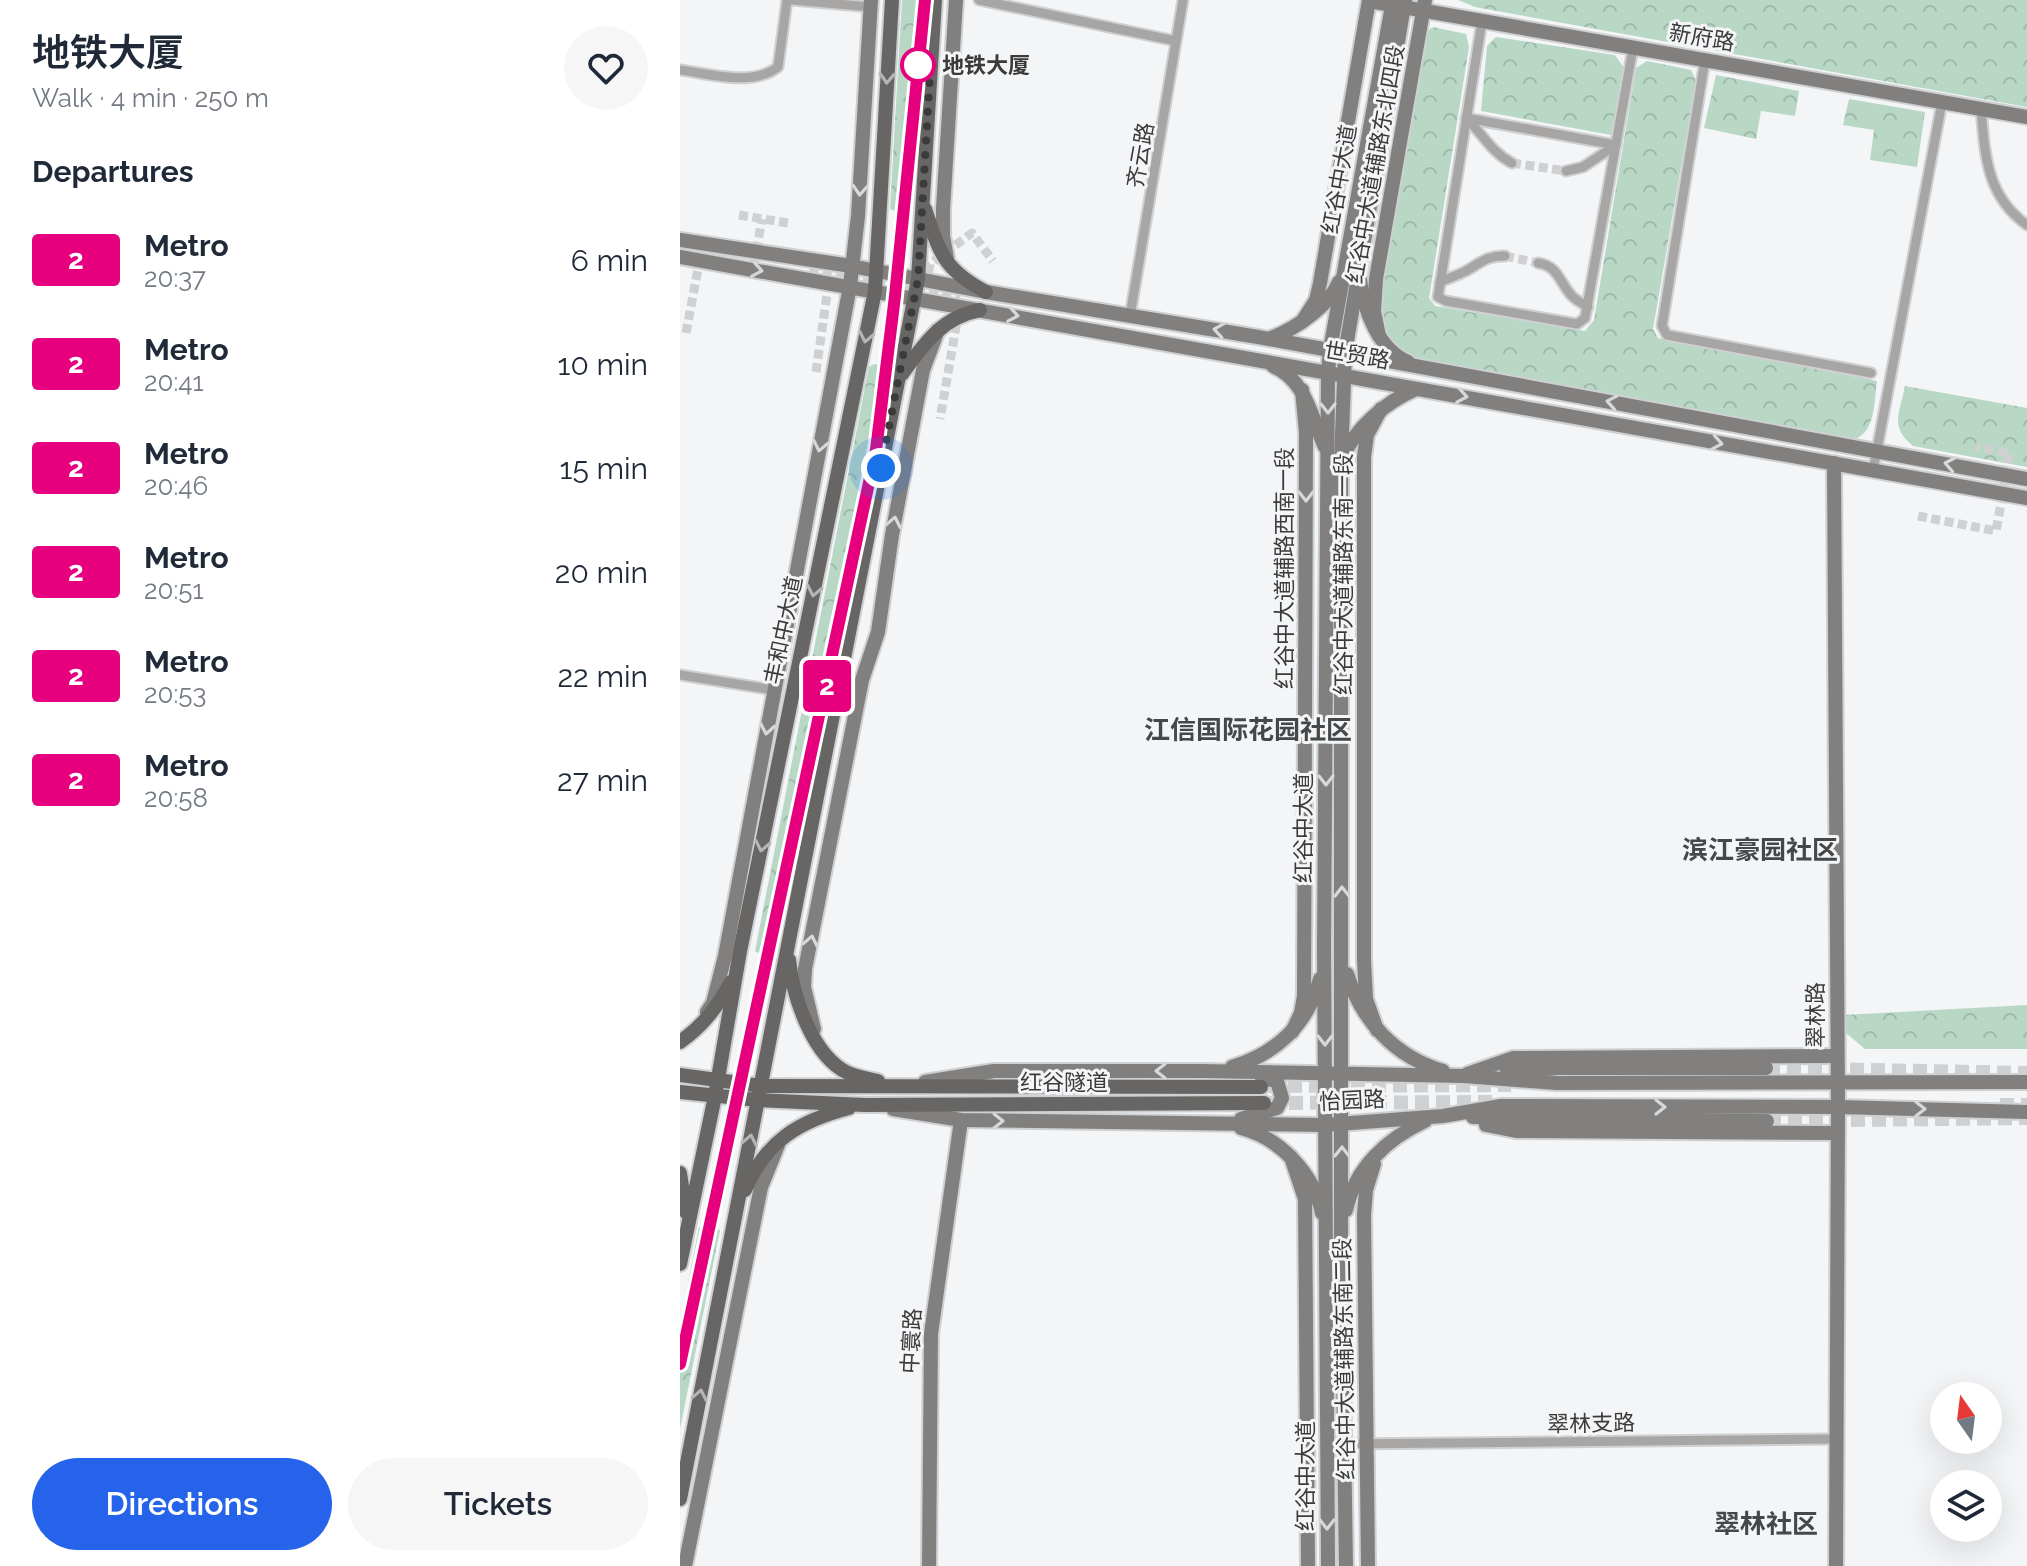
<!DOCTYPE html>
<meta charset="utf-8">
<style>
body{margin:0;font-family:Raleway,"Noto Sans SC",sans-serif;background:#f6f6f7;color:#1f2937;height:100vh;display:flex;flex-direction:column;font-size:30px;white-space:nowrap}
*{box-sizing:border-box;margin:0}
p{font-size:26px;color:#747a83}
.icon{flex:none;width:44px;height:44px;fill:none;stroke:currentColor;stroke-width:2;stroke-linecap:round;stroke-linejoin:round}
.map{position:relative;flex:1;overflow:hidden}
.side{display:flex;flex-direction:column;background:#fff;width:680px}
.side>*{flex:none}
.badge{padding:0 16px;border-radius:6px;font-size:28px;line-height:52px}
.needle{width:52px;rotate:346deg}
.buttons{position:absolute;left:1250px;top:1382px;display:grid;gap:16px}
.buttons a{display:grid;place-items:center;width:72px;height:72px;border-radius:50%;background:#fff;box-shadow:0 8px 32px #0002;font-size:40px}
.you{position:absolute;width:40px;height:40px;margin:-20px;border:6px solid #fff;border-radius:50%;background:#1a73e8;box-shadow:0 0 0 12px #1a73e833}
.map>.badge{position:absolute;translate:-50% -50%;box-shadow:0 0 0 4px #fff}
h2{padding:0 32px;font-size:30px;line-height:72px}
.round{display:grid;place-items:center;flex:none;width:84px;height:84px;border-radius:42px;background:#f6f6f7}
.head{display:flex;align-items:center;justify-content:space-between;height:136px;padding:0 32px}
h1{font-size:38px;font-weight:600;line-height:60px}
.button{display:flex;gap:16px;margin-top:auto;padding:16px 32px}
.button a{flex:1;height:92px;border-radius:48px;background:#2563eb;color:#fff;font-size:32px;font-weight:600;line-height:92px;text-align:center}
.button a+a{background:#f6f6f7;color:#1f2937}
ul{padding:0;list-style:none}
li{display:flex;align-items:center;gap:24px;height:104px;padding:0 32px}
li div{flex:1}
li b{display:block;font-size:30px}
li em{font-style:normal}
li .badge{min-width:88px;font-weight:700;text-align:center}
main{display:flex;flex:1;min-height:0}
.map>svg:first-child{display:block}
.park{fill:url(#park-crowns)}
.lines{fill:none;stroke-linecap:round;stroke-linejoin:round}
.street-tunnel{stroke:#ced0d2;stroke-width:9;stroke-dasharray:9 4.5;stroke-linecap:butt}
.secondary-tunnel{stroke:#ced0d2;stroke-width:14;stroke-dasharray:14 7;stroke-linecap:butt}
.primary-tunnel{stroke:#ced0d2;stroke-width:14;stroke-dasharray:14 7;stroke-linecap:butt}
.street-casing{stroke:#ced0d2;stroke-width:13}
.secondary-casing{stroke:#ced0d2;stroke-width:18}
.primary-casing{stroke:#ced0d2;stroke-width:18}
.street{stroke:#a7a6a5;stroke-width:9}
.secondary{stroke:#82807f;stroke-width:14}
.primary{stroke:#676664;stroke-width:14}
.oneway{stroke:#b4b5b5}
.oneway2{stroke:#d7d8d9}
.line-casing{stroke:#fff;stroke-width:18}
.line{stroke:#e6007e;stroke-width:12}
.walk{stroke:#3b3b3c;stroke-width:8;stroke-dasharray:0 14.4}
.stop-dot{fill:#fff;stroke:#e6007e;stroke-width:4}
.labels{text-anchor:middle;stroke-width:6;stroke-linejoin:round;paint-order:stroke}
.street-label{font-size:22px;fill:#3b3b3c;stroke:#f3f5f7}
.stop-label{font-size:22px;font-weight:bold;fill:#3b3b3c;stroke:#f3f5f7;text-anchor:start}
.quarter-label{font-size:26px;font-weight:bold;fill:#464749;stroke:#f3f5f7}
</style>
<main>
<section class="side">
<div class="head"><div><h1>地铁大厦</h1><p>Walk · 4 min · 250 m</p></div><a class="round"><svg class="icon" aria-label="heart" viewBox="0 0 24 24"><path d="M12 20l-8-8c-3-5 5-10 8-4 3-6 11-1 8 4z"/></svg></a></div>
<h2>Departures</h2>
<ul>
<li><span class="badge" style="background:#e6007e;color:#fff">2</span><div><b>Metro</b><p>20:37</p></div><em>6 min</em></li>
<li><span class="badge" style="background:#e6007e;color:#fff">2</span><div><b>Metro</b><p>20:41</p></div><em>10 min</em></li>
<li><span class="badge" style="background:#e6007e;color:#fff">2</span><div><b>Metro</b><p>20:46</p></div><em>15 min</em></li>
<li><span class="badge" style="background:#e6007e;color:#fff">2</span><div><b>Metro</b><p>20:51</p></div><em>20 min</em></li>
<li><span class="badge" style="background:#e6007e;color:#fff">2</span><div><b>Metro</b><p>20:53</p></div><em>22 min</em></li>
<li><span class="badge" style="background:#e6007e;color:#fff">2</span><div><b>Metro</b><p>20:58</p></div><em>27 min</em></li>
</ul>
<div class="button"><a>Directions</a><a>Tickets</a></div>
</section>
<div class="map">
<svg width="1347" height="1566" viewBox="0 0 1347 1566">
<defs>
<pattern id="park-crowns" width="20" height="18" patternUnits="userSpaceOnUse" patternTransform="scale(2)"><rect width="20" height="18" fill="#b8d8c5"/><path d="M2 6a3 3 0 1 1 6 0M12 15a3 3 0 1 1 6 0" fill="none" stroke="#9fbaaa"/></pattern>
</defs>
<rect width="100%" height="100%" fill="#f3f5f7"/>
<!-- park -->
<g class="park">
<polygon points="222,0 244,0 230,211 220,213 210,209"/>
<polygon points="778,0 1347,0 1347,107 795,7"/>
<path d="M753,27L786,34L789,47L749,298L755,306L905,331L914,320L956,68L967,61L1011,70L1016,80L973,329L978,338L1197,381C1194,401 1196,433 1173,440L749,366C707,350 697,329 698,285L746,32Z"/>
<polygon points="816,37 935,55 944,68 931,135 801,111 807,46"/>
<polygon points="1036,75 1119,91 1115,116 1081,111 1076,139 1024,128"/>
<polygon points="1169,99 1245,112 1237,167 1190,160 1194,130 1163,125"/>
<polygon points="194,364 206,365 212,372 95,955 84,956 75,951 189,367"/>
<path d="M1225,386L1347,408V467L1233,446C1209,426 1220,413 1225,386Z"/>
<polygon points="1347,1005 1347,1049 1185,1049 1166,1033 1164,1015"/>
<polygon points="31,1225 40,1230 0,1429 0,1324 19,1227"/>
</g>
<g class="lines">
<!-- street-tunnel -->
<g class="street-tunnel">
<polyline points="832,163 886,171"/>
<polyline points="59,215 108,223"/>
<polyline points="825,256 858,263"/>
<polyline points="74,264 82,219"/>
<polyline points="129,273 276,298 276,327 260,419"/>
<polyline points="246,286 250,264 292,233 313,261"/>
<polyline points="6,333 20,258"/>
<polyline points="136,372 149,280"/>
<polyline points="1238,516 1316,531 1330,453 1296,447"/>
</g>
<!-- secondary-tunnel -->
<g class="secondary-tunnel">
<polyline points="1086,1068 1347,1073"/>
<polyline points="1087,1121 1347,1118"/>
</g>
<!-- primary-tunnel -->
<g class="primary-tunnel">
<polyline points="587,1086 831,1085"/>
<polyline points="588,1103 819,1102"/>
<polyline points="1320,1105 1347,1105"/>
</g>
<defs>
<g id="street">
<polyline points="112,0 191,7"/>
<polyline points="299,0 496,41"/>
<polyline points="802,21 758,297 766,301 897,324 905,318 953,48"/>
<polyline points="1025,60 982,326 987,335 1191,373"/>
<path d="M0,70C31,74 72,87 98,67L107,0"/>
<path d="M1301,109C1305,154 1306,196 1347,225"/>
<path d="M832,163C812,153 802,133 786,118L936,145L903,167L886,171"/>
<path d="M858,263C878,266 879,281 891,295C895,300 902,303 908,307"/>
<path d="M760,282C769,278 778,275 786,271C800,263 808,255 825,256"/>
<polyline points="450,316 503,0"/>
<polyline points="1193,471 1262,102"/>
<polyline points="0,675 94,690"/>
<polyline points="666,1444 1157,1439"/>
</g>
<g id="secondary">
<polyline points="689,1 1347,117"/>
<polyline points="0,240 171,266 306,292 578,337 1347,479"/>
<polyline points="0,257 1347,498"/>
<polyline points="267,258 263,236 263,209 276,0"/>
<path d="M680,280C684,310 698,349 728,362"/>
<polyline points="622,322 636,300 640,283 689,0"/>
<polyline points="699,336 694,311 696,279 745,0"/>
<path d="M591,338C615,329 649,306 659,282"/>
<path d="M593,366C626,380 631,417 645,447"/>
<path d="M663,457C676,427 706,402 736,389"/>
<polyline points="1154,463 1158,1107 1156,1566"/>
<path d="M667,974C682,1021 715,1057 763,1071"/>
<polyline points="27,1012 33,1003 45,956 170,286 178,216 191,0"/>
<polyline points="134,1029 124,987 125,969 182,680 198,632 212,535 243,370 258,330"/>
<polyline points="697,1030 686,999 684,960 684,457 687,435 701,409"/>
<polyline points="612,1032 621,1013 624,996 626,432 622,390"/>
<path d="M552,1067C596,1054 628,1024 640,979"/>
<polyline points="827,1072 877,1068 1086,1068"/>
<polyline points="787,1074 833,1058 1157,1056"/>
<polyline points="245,1082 314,1071 521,1071 783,1076 876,1083 1347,1082"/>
<polyline points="213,1109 281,1120 645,1125 763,1116 821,1106 1158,1107 1347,1112"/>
<polyline points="793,1117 1087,1121"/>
<polyline points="561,1119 597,1108 602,1098 597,1081 582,1078"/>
<polyline points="806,1125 836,1131 1158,1133"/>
<path d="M561,1128C600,1138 634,1174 642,1213"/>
<polyline points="611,1157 625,1199 628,1566"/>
<path d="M666,1210C675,1168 708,1138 745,1121"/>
<polyline points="5,1566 81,1187 98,1145"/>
<polyline points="249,1566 251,1334 281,1120"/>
<polyline points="648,1566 644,947 648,372 650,350 713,0"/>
<polyline points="666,1566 661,1234 661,462 665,353 725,0"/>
<polyline points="688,1566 684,1215 686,1190 694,1164"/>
</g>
<g id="primary">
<path d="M245,209C260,253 263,269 306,292"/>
<path d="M222,374C244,344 262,317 300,310"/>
<path d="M109,960C113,996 132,1056 168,1073C177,1077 188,1079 198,1081"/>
<path d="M0,1042C23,1026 37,1007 51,982"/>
<polyline points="0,1075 81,1086 581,1087"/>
<polyline points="0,1092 78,1100 185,1105 584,1103"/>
<polyline points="0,1173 6,1212"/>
<path d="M65,1190C86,1141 119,1121 169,1108"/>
<polyline points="0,1264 35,1096 60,951 195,291 212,0"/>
<polyline points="0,1499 238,279 255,0"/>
</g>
</defs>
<!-- street casing -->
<use href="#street" class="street-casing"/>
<!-- secondary casing -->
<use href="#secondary" class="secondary-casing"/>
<!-- primary casing -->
<use href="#primary" class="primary-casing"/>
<!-- street -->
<use href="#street" class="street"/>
<!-- secondary -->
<use href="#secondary" class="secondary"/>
<!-- primary -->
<use href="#primary" class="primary"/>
</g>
<!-- one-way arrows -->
<defs><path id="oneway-chevron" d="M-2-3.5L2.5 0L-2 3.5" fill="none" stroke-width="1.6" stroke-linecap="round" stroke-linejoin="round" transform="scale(2)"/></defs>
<g class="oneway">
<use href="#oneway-chevron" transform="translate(207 78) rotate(93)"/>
<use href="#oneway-chevron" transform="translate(186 337) rotate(102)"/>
<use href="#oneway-chevron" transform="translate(134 591) rotate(102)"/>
<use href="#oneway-chevron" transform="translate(82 846) rotate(102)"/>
<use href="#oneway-chevron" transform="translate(70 1140) rotate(-79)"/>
<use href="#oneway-chevron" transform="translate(20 1395) rotate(-79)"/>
</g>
<g class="oneway2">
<use href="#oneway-chevron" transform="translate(180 190) rotate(94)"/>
<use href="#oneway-chevron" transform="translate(77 270) rotate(10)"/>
<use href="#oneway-chevron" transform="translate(333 315) rotate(10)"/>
<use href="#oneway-chevron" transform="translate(539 330) rotate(-171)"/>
<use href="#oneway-chevron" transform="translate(782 396) rotate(10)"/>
<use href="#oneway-chevron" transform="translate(932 402) rotate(-170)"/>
<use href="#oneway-chevron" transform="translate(648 408) rotate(90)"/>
<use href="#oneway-chevron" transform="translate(1037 443) rotate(10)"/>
<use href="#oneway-chevron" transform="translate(140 446) rotate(102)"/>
<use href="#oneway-chevron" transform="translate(1270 464) rotate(-169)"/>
<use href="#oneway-chevron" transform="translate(626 496) rotate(90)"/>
<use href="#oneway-chevron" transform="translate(214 522) rotate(-79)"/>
<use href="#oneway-chevron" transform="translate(87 729) rotate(100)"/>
<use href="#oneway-chevron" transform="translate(646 780) rotate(90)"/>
<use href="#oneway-chevron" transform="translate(662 892) rotate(-90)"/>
<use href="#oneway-chevron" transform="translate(131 941) rotate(-79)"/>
<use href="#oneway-chevron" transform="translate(645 1040) rotate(90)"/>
<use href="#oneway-chevron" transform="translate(481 1071) rotate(180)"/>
<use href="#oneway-chevron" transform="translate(980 1107)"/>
<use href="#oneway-chevron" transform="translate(1240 1109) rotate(1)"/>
<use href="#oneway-chevron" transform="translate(318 1121) rotate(1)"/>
<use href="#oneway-chevron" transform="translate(662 1152) rotate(-89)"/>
<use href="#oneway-chevron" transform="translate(647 1524) rotate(90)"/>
</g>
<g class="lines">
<defs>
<polyline id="line" points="0,1364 196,450 215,296 245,0"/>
</defs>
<!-- line casing -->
<use href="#line" class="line-casing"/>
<!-- line -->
<use href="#line" class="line"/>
<!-- walk -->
<polyline class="walk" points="201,468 238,279 251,57 238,65"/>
</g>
<!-- markers -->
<circle class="stop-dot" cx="238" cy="65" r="16"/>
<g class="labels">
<!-- street labels -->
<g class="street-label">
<text transform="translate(1022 37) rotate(10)" y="8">新府路</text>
<text transform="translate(460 155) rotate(-80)" y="8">齐云路</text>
<text transform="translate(695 164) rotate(-80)" y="8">红谷中大道辅路东北四段</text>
<text transform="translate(659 179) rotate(-80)" y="8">红谷中大道</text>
<text transform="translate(677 355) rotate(10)" y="8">世贸路</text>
<text transform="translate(604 568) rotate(-90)" y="8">红谷中大道辅路西南一段</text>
<text transform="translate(663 574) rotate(-90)" y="8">红谷中大道辅路东南一段</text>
<text transform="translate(103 630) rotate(-78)" y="8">丰和中大道</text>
<text transform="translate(623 828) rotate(-90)" y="8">红谷中大道</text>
<text transform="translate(1135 1015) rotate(-90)" y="8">翠林路</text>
<text x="384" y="1090">红谷隧道</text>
<text transform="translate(672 1100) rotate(-3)" y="8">怡园路</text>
<text transform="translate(231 1341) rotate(-87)" y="8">中寰路</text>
<text transform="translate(664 1359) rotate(-91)" y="8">红谷中大道辅路东南二段</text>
<text transform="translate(911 1423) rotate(-1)" y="8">翠林支路</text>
<text transform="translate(625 1476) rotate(-90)" y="8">红谷中大道</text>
</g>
<!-- stop labels -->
<g class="stop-label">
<text x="262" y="73">地铁大厦</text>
</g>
<!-- quarter labels -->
<g class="quarter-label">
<text x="568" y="739">江信国际花园社区</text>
<text x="1080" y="859">滨江豪园社区</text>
<text x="1086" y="1533">翠林社区</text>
</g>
</g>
</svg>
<div class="buttons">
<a><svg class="needle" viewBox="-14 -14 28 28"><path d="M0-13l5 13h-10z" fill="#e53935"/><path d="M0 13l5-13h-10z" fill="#747a83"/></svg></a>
<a><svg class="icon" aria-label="layers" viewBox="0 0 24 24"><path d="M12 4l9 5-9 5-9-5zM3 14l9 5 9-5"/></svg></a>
</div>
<div class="you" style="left:201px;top:468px"></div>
<b class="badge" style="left:147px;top:686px;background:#e6007e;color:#fff">2</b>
</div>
</main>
